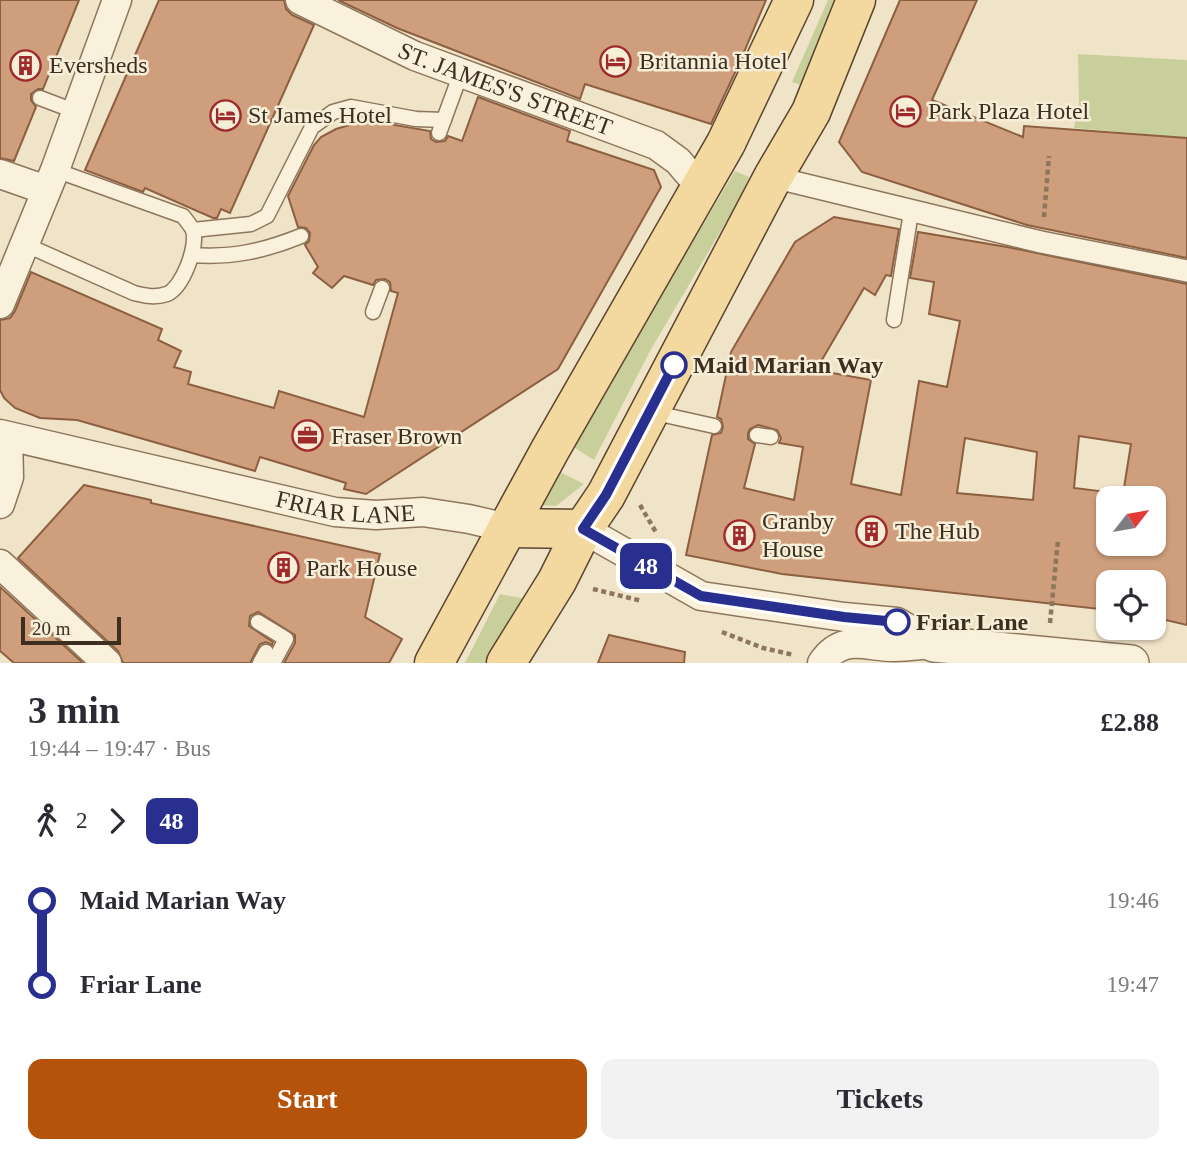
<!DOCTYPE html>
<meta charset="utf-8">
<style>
body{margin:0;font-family:"Times New Roman",serif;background:#f2f2f3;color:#2b2b33;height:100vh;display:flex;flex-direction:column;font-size:26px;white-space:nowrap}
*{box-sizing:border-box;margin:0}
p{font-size:23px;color:#7c7c81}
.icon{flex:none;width:38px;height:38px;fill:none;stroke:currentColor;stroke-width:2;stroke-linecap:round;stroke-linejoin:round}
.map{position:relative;height:663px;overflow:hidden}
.drawer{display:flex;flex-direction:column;background:#fff;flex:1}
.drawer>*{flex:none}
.badge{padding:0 14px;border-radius:10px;font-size:24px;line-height:46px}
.needle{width:46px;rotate:59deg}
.tools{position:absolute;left:1096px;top:486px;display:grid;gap:14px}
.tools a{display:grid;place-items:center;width:70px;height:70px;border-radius:14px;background:#fff;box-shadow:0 2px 5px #0004;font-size:35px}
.scale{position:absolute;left:21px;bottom:18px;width:100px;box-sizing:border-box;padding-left:7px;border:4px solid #3d2e20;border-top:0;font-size:19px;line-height:24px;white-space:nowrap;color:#3d2e20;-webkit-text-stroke:5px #f7eed8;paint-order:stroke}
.map>.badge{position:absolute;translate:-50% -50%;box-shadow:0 0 0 4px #fff}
.legs{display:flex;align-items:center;gap:10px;height:77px;padding:0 28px;font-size:23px}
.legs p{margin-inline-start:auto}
.head{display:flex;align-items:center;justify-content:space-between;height:119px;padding:0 28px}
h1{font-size:38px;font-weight:800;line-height:52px}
.action{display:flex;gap:14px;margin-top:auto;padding:14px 28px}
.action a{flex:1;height:80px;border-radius:14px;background:#b45309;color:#fff;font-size:28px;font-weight:800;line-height:80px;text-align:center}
.action a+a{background:#f2f2f3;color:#2b2b33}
ul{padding:0 28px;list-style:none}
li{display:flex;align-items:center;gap:24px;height:84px;font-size:26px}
li i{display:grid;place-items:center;width:10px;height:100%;margin:0 9px;background:currentColor}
li i::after{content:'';width:18px;height:18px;margin:-9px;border:5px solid;border-radius:50%;background:#fff}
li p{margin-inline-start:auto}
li:first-child i{background:linear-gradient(#0000 50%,currentColor 0)}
li:last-child i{background:linear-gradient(currentColor 50%,#0000 0)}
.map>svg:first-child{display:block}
.green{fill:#c9cf9b}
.building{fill:#cf9f7d;stroke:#8d5f41;stroke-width:2;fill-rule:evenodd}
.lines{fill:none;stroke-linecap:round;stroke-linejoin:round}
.service-casing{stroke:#8d765c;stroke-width:17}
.pedestrian-casing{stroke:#8d765c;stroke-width:24}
.minor-casing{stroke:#8d765c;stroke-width:31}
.tertiary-casing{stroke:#8d765c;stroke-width:38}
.primary-casing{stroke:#5b4430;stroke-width:41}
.path{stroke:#8d765c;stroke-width:4.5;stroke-dasharray:5 3.5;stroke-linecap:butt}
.service{stroke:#faf1dc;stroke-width:14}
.pedestrian{stroke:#faf1dc;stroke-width:21}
.minor{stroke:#faf1dc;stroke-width:28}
.tertiary{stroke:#faf1dc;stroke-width:35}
.primary{stroke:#f3d9a0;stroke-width:38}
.line-1-casing{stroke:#fff;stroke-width:16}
.line-1{stroke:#282f8f;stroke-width:10}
.stop-1-dot{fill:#fff;stroke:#282f8f;stroke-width:3.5}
.labels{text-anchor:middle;stroke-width:5;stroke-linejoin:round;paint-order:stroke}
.poi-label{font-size:24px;fill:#3d2e20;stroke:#f7eed8;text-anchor:start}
.street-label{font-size:24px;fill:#3d2e20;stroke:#f7eed8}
.stop-label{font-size:24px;font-weight:bold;fill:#3d2e20;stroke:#f7eed8;text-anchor:start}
</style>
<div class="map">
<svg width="1187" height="663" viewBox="0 0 1187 663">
<rect width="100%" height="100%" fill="#f0e4c8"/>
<!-- green -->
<g class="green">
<polygon points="828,0 842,0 806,87 792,82"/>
<polygon points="1078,54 1187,60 1187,138 1074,128 1079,102"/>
<polygon points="735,171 749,177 740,198 650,351 594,460 572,446"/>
<polygon points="556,470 584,484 556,506 538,505"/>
<polygon points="500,594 530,600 491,663 465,663"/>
</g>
<!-- building -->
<g class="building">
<polygon points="0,0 79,0 43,89 38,89 31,94 31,100 36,107 14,161 0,158"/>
<polygon points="159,0 284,0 286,9 292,15 314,25 230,213 221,209 217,218 213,218 145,188 143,192 85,170"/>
<polygon points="338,0 766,0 739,64 711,124 585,84 580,99 397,28"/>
<polygon points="900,0 977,0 932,100 1023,137 1024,126 1187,138 1187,258 1027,225 862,172 839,142"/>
<polygon points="478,97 570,131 567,141 654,170 661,187 558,369 366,494 344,489 346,483 260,457 255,471 77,420 40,418 15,408 4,398 0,390 0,320 10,318 15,311 31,272 162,329 158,340 181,351 174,367 191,372 188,384 274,408 279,391 364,417 398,293 391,291 390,282 385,279 376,280 373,285 344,276 332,288 313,273 318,267 305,245 309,241 310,233 306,228 298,227 288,196 314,145 321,137 336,129 366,120 430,131 431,139 436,142 445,141 448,136 462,141"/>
<path d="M834,217L899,229L891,276L886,275L875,295L864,288L816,370L871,380L851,484L901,495L919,381L947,387L960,321L929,314L934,282L910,278L918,232L1007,247L1187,284V625L1153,617V583H1108V610L782,574L686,555L712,435L721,433L723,427L721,419L717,417L731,352L795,242ZM758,425L777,430L781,438L779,443L803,447L794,500L744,488L755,444L748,439V433L750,429ZM1079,436L1131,444L1123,494L1074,488ZM965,438L1037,452L1033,500L957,493ZM1108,499H1153V544H1108Z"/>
<polygon points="84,485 151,500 151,503 380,554 365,617 402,639 389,663 284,663 295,643 295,635 258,612 250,616 249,626 273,642 272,645 266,642 260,644 250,663 123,663 118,651 18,558"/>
<polygon points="0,587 83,663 14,663 0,651"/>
<polygon points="609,635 685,652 684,663 598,663"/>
</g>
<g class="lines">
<defs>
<g id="service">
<polyline points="40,98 77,112"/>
<polyline points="439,133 461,73"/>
<polyline points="193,230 251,224 267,216 312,127 333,112 351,107 416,119 444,120"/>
<path d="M24,244L134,293C146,296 155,298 167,294C183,287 198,246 193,230C191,226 186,220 183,216L55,170"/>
<path d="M192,255C232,258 264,251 301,236"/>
<polyline points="373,312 382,288"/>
<polyline points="894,320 911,212"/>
<polyline points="651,412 714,426"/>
<polyline points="757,435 771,437"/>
<polyline points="258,622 286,639 273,663"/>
<polyline points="260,663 266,652"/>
</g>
<polyline id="pedestrian" points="773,177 1041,242 1187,271"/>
<g id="minor">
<path id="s1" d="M300,0L415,56L656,145L678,161L701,188"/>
<polyline points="0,174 46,190"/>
<polyline points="0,304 55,170 117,0"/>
<path id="s2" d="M0,434L335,512L376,515L423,512L469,519L507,528"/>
<polyline points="0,504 9,477 8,438"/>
<polyline points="583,529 701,596 844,617 897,622 934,644"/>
<polyline points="0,564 107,663"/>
<path d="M822,663C842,633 865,647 894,647C907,647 921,645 934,644"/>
</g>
<polyline id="tertiary" points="934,644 1131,663"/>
<g id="primary">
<polyline points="507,528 583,529"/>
<polyline points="434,663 550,450 726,143 794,0"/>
<polyline points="506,663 557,581 583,529 606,495 773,177 811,112 856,0"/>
</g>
</defs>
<!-- service casing -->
<use href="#service" class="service-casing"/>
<!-- pedestrian casing -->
<use href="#pedestrian" class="pedestrian-casing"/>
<!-- minor casing -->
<use href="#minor" class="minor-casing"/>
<!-- tertiary casing -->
<use href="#tertiary" class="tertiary-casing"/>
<!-- primary casing -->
<use href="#primary" class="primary-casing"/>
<!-- path -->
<g class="path">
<polyline points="1044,217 1049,156"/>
<polyline points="640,505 657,534"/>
<polyline points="593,589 642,601"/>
<polyline points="1050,623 1058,540"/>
<polyline points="722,632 763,648 794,655"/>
</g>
<!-- service -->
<use href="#service" class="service"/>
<!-- pedestrian -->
<use href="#pedestrian" class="pedestrian"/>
<!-- minor -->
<use href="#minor" class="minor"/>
<!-- tertiary -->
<use href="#tertiary" class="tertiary"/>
<!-- primary -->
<use href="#primary" class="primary"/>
</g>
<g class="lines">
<defs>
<polyline id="line-1" points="674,365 606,495 583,529 701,596 844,617 897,622"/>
</defs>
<!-- line-1 casing -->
<use href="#line-1" class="line-1-casing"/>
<!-- line-1 -->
<use href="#line-1" class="line-1"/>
</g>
<!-- icons -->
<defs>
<symbol id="hotel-ring" viewBox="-11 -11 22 22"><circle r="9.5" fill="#f7eed8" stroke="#9e2a2b" stroke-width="1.5"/><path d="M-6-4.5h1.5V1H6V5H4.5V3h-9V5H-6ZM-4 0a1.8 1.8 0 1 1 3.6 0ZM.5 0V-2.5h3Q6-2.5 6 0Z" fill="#9e2a2b"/></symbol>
<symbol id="building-ring" viewBox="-11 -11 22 22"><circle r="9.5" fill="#f7eed8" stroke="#9e2a2b" stroke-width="1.5"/><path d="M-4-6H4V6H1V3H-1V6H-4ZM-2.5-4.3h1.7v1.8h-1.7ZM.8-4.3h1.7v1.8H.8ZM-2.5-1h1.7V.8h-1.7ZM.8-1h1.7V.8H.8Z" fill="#9e2a2b"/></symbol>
<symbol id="office-ring" viewBox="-11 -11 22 22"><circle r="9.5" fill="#f7eed8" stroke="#9e2a2b" stroke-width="1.5"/><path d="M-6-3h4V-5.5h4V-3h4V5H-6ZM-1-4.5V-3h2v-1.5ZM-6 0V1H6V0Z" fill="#9e2a2b"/></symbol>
</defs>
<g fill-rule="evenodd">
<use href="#hotel-ring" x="598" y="44" width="35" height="35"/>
<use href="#building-ring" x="8" y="48" width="35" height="35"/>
<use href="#hotel-ring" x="888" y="94" width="35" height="35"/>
<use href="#hotel-ring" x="208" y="98" width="35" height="35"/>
<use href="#office-ring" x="290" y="418" width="35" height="35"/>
<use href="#building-ring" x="854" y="514" width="35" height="35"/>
<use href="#building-ring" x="722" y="518" width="35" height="35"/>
<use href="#building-ring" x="266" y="550" width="35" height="35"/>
</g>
<!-- markers -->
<g class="stop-1-dot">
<circle cx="674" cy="365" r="12"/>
<circle cx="897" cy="622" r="12"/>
</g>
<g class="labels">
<!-- poi labels -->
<g class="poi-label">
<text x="639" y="69">Britannia Hotel</text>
<text x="49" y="73">Eversheds</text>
<text x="928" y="119">Park Plaza Hotel</text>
<text x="248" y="123">St James Hotel</text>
<text x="331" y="444">Fraser Brown</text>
<text x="762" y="529">Granby<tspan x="762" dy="28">House</tspan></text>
<text x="895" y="539">The Hub</text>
<text x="306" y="576">Park House</text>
</g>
<!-- street labels -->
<g class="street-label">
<text dy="8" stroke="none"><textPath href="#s1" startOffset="224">ST. JAMES'S STREET</textPath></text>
<text dy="8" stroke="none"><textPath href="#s2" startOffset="354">FRIAR LANE</textPath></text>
</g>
<!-- stop labels -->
<g class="stop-label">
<text x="693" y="373">Maid Marian Way</text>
<text x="916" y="630">Friar Lane</text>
</g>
</g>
</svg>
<div class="tools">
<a><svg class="needle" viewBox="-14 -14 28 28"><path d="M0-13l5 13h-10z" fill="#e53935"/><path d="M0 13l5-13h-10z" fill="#7c7c81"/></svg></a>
<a><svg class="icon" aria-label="locate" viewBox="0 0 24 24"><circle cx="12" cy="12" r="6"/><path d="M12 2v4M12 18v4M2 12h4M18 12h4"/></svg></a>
</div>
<div class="scale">20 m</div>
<b class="badge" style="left:646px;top:566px;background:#282f8f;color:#fff">48</b>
</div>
<section class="drawer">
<div class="head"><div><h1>3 min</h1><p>19:44 – 19:47 · Bus</p></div><b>£2.88</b></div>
<div class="legs"><svg class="icon" aria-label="walk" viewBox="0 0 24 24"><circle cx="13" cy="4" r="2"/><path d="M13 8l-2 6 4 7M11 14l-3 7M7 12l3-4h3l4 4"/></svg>2<svg class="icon" aria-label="forward" viewBox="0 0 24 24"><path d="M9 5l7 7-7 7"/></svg><b class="badge" style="background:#282f8f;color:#fff">48</b></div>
<ul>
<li><i style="color:#282f8f"></i><b>Maid Marian Way</b><p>19:46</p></li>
<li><i style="color:#282f8f"></i><b>Friar Lane</b><p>19:47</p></li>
</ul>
<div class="action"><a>Start</a><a>Tickets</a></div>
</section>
